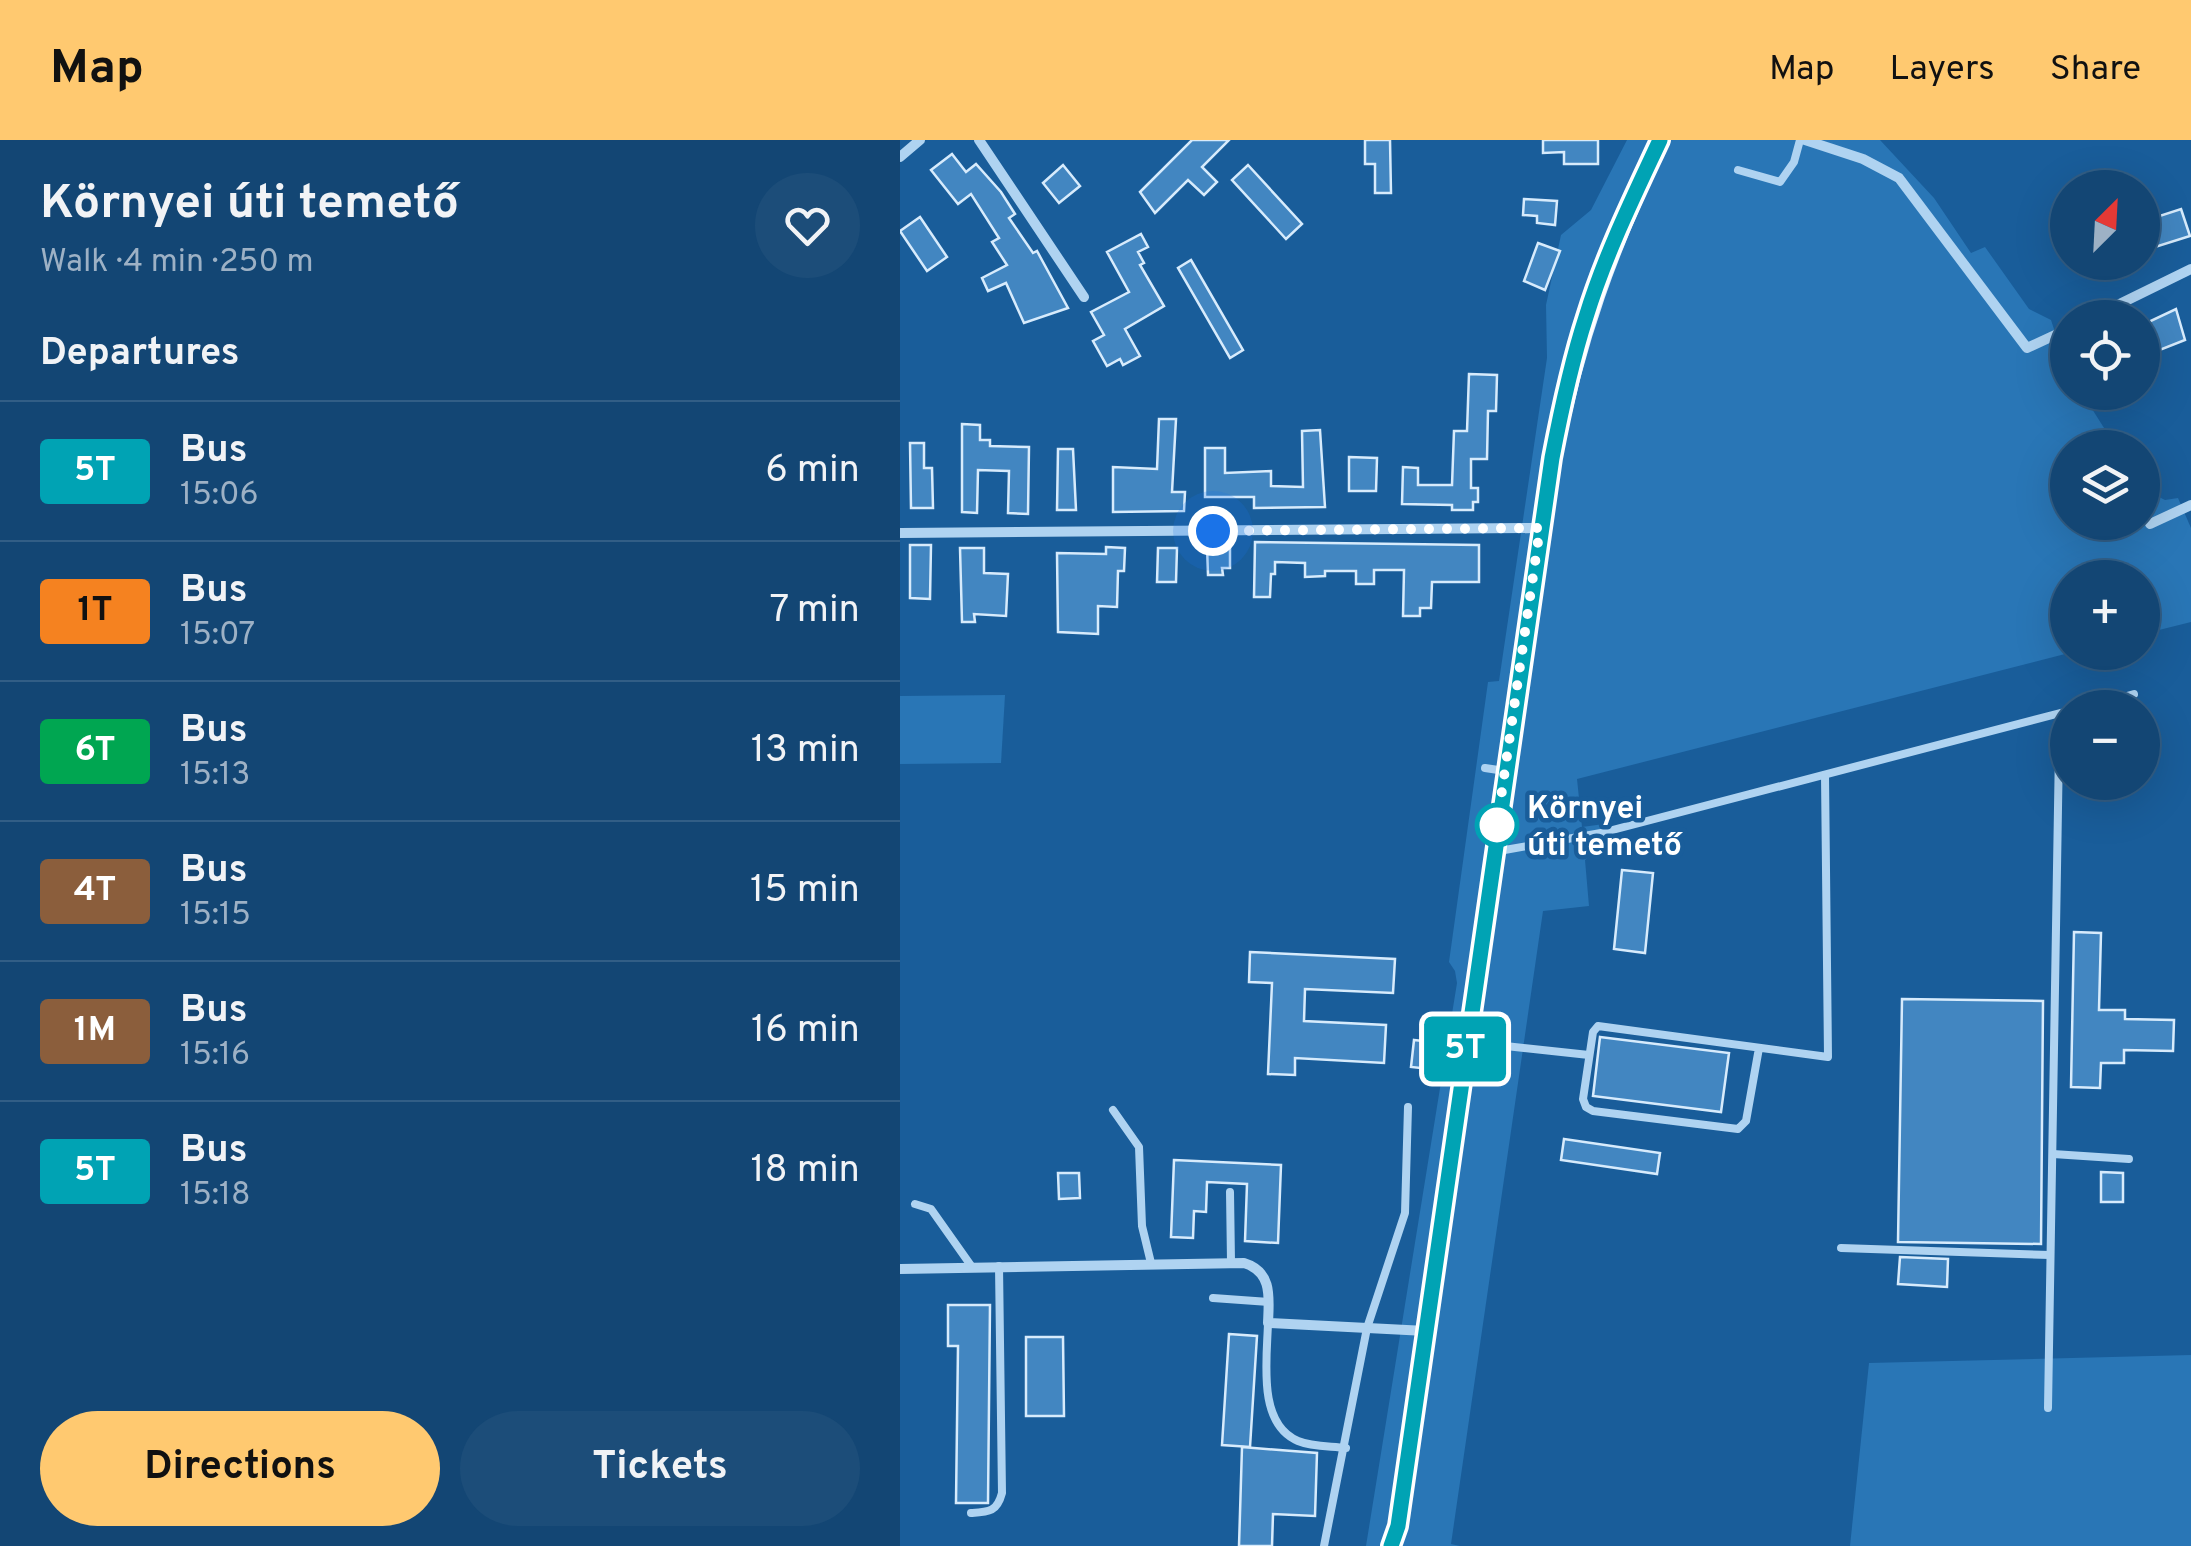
<!DOCTYPE html>
<meta charset="utf-8">
<style>
body{margin:0;font-family:Overpass,sans-serif;background:#1c4d79;color:#f1f3f6;height:100vh;display:flex;flex-direction:column;font-size:38px;white-space:nowrap}
*{box-sizing:border-box;margin:0}
p{font-size:32px;color:#9db1c5}
.icon{flex:none;width:55px;height:55px;fill:none;stroke:currentColor;stroke-width:2;stroke-linecap:round;stroke-linejoin:round}
.map{position:relative;flex:1;overflow:hidden}
.side{display:flex;flex-direction:column;background:#134674;width:900px}
.side>*{flex:none}
.badge{padding:0 20px;border-radius:8px;font-size:35px;line-height:65px}
.needle{width:65px;rotate:24deg}
.tools{position:absolute;left:1150px;top:30px;display:grid;gap:20px}
.tools a{display:grid;place-items:center;width:110px;height:110px;border-radius:50%;background:#134674;box-shadow:0 10px 40px #0002,0 0 0 2px #325e86;font-size:50px}
.you{position:absolute;width:50px;height:50px;margin:-25px;border:8px solid #fff;border-radius:50%;background:#1a73e8;box-shadow:0 0 0 15px #1a73e833}
.map>.badge{position:absolute;translate:-50% -50%;box-shadow:0 0 0 5px #fff}
h2{padding:0 40px;font-size:38px;line-height:90px}
.round{display:grid;place-items:center;flex:none;width:105px;height:105px;border-radius:52px;background:#1c4d79}
.summary{display:flex;align-items:center;justify-content:space-between;height:170px;padding:0 40px}
h1{font-size:48px;font-weight:700;line-height:75px}
.button{display:flex;gap:20px;margin-top:auto;padding:20px 40px}
.button a{flex:1;height:115px;border-radius:60px;background:#ffc970;color:#111;font-size:40px;font-weight:700;line-height:115px;text-align:center}
.button a+a{background:#1c4d79;color:#f1f3f6}
ul{padding:0;list-style:none}
li{display:flex;align-items:center;gap:30px;height:140px;padding:0 40px;border-top:2px solid #325e86}
li div{flex:1}
li b{display:block;font-size:38px}
li em{font-style:normal}
li .badge{min-width:110px;font-weight:700;text-align:center}
header{display:flex;align-items:center;gap:60px;box-sizing:border-box;height:140px;padding:0 50px;background:#ffc970;color:#111}
header strong{font-size:48px}
nav{display:flex;gap:55px;margin-inline-start:auto;font-size:35px}
main{display:flex;flex:1;min-height:0}
.map>svg:first-child{display:block}
.green{fill:#2976b6}
.building{fill:#4286c1;stroke:#d7ebfc;stroke-width:2.5}
.lines{fill:none;stroke-linecap:round;stroke-linejoin:round}
.lane{stroke:#afd3f1;stroke-width:8}
.street{stroke:#afd3f1;stroke-width:10}
.secondary{stroke:#deedfc;stroke-width:20}
.line-casing{stroke:#fff;stroke-width:22}
.line{stroke:#00a3b4;stroke-width:15}
.walk{stroke:#fff;stroke-width:10;stroke-dasharray:0 18}
.stop-dot{fill:#fff;stroke:#00a3b4;stroke-width:5}
.labels{text-anchor:middle;stroke-width:9;stroke-linejoin:round;paint-order:stroke}
.stop-label{font-size:32px;font-weight:bold;fill:#fff;stroke:#195d9a;text-anchor:start}
</style>
<header>
<strong>Map</strong>
<nav><a>Map</a><a>Layers</a><a>Share</a></nav>
</header>
<main>
<section class="side">
<div class="summary"><div><h1>Környei úti temető</h1><p>Walk · 4 min · 250 m</p></div><a class="round"><svg class="icon" aria-label="heart" viewBox="0 0 24 24"><path d="M12 20l-8-8c-3-5 5-10 8-4 3-6 11-1 8 4z"/></svg></a></div>
<h2>Departures</h2>
<ul>
<li><span class="badge" style="background:#00a3b4;color:#fff">5T</span><div><b>Bus</b><p>15:06</p></div><em>6 min</em></li>
<li><span class="badge" style="background:#f58220;color:#111">1T</span><div><b>Bus</b><p>15:07</p></div><em>7 min</em></li>
<li><span class="badge" style="background:#00a651;color:#fff">6T</span><div><b>Bus</b><p>15:13</p></div><em>13 min</em></li>
<li><span class="badge" style="background:#8b5e3c;color:#fff">4T</span><div><b>Bus</b><p>15:15</p></div><em>15 min</em></li>
<li><span class="badge" style="background:#8b5e3c;color:#fff">1M</span><div><b>Bus</b><p>15:16</p></div><em>16 min</em></li>
<li><span class="badge" style="background:#00a3b4;color:#fff">5T</span><div><b>Bus</b><p>15:18</p></div><em>18 min</em></li>
</ul>
<div class="button"><a>Directions</a><a>Tickets</a></div>
</section>
<div class="map">
<svg width="1291" height="1406" viewBox="0 0 1291 1406">
<rect width="100%" height="100%" fill="#195d9a"/>
<!-- green -->
<g class="green">
<polygon points="727,0 980,0 1034,58 1071,113 1085,107 1129,169 1151,180 1167,229 1168,252 1182,253 1216,307 1168,308 1168,382 1242,382 1243,349 1265,360 1278,358 1291,388 1291,482 1243,494 1242,438 1168,438 1169,513 677,639 682,687 704,684 707,703 685,720 689,766 643,771 551,1404 560,1406 466,1406 557,843 555,831 549,822 588,542 599,541 647,218 646,165 661,95 691,70"/>
<polygon points="105,555 101,623 0,624 0,556"/>
<polygon points="1291,1215 1291,1406 950,1406 969,1223"/>
</g>
<!-- building -->
<g class="building">
<polygon points="292,0 329,0 302,27 317,42 304,55 288,40 255,73 240,52"/>
<polygon points="465,0 490,0 491,53 475,53 475,24 465,24"/>
<polygon points="643,0 698,0 698,24 664,24 664,12 643,13"/>
<polygon points="52,14 66,32 76,24 101,52 115,74 109,78 133,113 137,111 168,168 124,183 106,143 88,151 82,138 107,125 92,102 99,98 71,54 58,64 31,30"/>
<polygon points="163,25 180,46 159,63 143,43"/>
<polygon points="348,25 402,84 386,99 332,40"/>
<polygon points="624,59 657,61 655,85 637,83 637,76 623,75"/>
<polygon points="1281,69 1290,96 1252,108 1244,81"/>
<polygon points="20,77 47,117 27,131 0,91"/>
<polygon points="241,94 248,107 238,112 244,123 240,125 264,166 225,189 240,216 223,225 220,219 207,226 193,201 204,195 191,172 229,152 207,112"/>
<polygon points="638,103 660,111 645,150 624,141"/>
<polygon points="291,120 343,210 330,218 278,128"/>
<polygon points="1276,169 1285,200 1242,217 1242,185"/>
<polygon points="569,234 597,235 596,271 588,271 587,319 571,319 571,348 578,348 578,362 573,362 573,370 552,370 552,365 502,364 503,327 518,328 518,345 552,345 554,291 567,291"/>
<polygon points="259,279 276,279 272,352 285,352 284,371 213,372 213,327 257,329"/>
<polygon points="62,284 80,285 80,300 90,300 90,306 129,307 128,374 108,373 109,331 78,330 77,373 62,372"/>
<polygon points="420,290 425,367 354,368 354,357 305,357 305,308 325,308 325,333 371,331 371,346 403,347 402,291"/>
<polygon points="10,303 24,303 24,328 32,328 33,368 11,368"/>
<polygon points="158,309 173,309 176,370 157,370"/>
<polygon points="449,317 477,318 476,351 449,351"/>
<polygon points="355,402 579,405 579,442 532,442 531,468 520,468 520,476 503,476 504,430 474,430 474,444 456,444 456,431 425,431 425,436 405,437 405,423 375,422 375,434 371,434 370,457 354,457"/>
<polygon points="10,405 31,405 30,459 10,458"/>
<polygon points="330,405 330,428 322,428 323,435 308,435 307,406"/>
<polygon points="206,407 225,408 224,431 218,431 217,467 198,466 198,494 158,492 157,413 206,414"/>
<polygon points="60,408 84,408 84,433 108,434 106,476 74,474 75,482 62,482"/>
<polygon points="258,408 277,408 276,442 257,442"/>
<polygon points="722,730 753,733 745,813 714,809"/>
<polygon points="1174,792 1201,793 1199,870 1225,870 1225,879 1274,880 1273,911 1224,910 1224,923 1201,923 1200,948 1171,947"/>
<polygon points="350,812 495,819 493,853 405,849 404,881 486,885 484,923 395,918 395,935 368,934 372,843 349,842"/>
<polygon points="1002,859 1143,861 1141,1104 998,1102"/>
<polygon points="700,897 829,913 821,972 693,956"/>
<polygon points="514,900 542,903 540,930 511,927"/>
<polygon points="664,999 760,1013 757,1034 661,1020"/>
<polygon points="274,1020 381,1025 378,1103 345,1101 347,1044 307,1042 306,1072 294,1071 293,1098 271,1097"/>
<polygon points="1201,1032 1223,1033 1223,1062 1201,1062"/>
<polygon points="158,1033 179,1033 180,1058 159,1059"/>
<polygon points="1000,1117 1048,1119 1047,1147 998,1144"/>
<polygon points="48,1165 90,1165 88,1363 56,1363 58,1206 48,1206"/>
<polygon points="329,1194 357,1196 350,1307 322,1305"/>
<polygon points="126,1197 163,1197 164,1276 126,1276"/>
<polygon points="342,1307 417,1313 415,1376 373,1374 372,1406 339,1406"/>
</g>
<g class="lines">
<!-- lane -->
<g class="lane">
<polyline points="838,30 880,42 894,22 900,0"/>
<polyline points="1183,568 1234,554"/>
<polyline points="585,628 605,631"/>
<polyline points="599,711 701,693 1168,571"/>
<polyline points="569,902 689,915"/>
<polyline points="859,908 846,981 838,989 693,971 686,967 683,959 693,892 698,886 928,917 925,635"/>
<polyline points="213,970 239,1007 242,1086 251,1123"/>
<polyline points="1153,1014 1229,1019"/>
<polyline points="330,1052 331,1122"/>
<polyline points="15,1064 31,1069 72,1127"/>
<polyline points="941,1108 1150,1115"/>
<polyline points="313,1158 369,1162"/>
<path d="M368,1183C367,1219 357,1284 398,1301C412,1307 430,1306 446,1308"/>
<polyline points="1148,1268 1159,608 1162,573"/>
<path d="M71,1373C89,1372 97,1372 102,1353L99,1126"/>
<polyline points="424,1406 467,1188 505,1073 508,967"/>
</g>
<!-- street -->
<g class="street">
<polyline points="79,0 184,157"/>
<polyline points="905,0 963,19 999,38 1127,208 1168,189"/>
<polyline points="0,17 20,0"/>
<polyline points="1191,178 1291,129"/>
<polyline points="1250,384 1291,365"/>
<polyline points="0,393 640,388"/>
<path d="M0,1129L344,1123C373,1132 369,1158 368,1183L526,1191"/>
</g>
<!-- secondary -->
<path class="secondary" d="M491,1406L498,1386L652,318C675,199 708,109 760,0"/>
</g>
<g class="lines">
<defs>
<path id="line" d="M491,1406L498,1386L652,318C661,271 671,223 686,177C705,115 733,58 760,0"/>
</defs>
<!-- line casing -->
<use href="#line" class="line-casing"/>
<!-- line -->
<use href="#line" class="line"/>
<!-- walk -->
<polyline class="walk" points="313,391 640,388 597,685"/>
</g>
<!-- markers -->
<circle class="stop-dot" cx="597" cy="685" r="20"/>
<g class="labels">
<!-- stop labels -->
<g class="stop-label">
<text x="627" y="678">Környei<tspan x="627" dy="37">úti temető</tspan></text>
</g>
</g>
</svg>
<div class="tools">
<a><svg class="needle" viewBox="-14 -14 28 28"><path d="M0-13l5 13h-10z" fill="#e53935"/><path d="M0 13l5-13h-10z" fill="#9db1c5"/></svg></a>
<a><svg class="icon" aria-label="locate" viewBox="0 0 24 24"><circle cx="12" cy="12" r="6"/><path d="M12 2v4M12 18v4M2 12h4M18 12h4"/></svg></a>
<a><svg class="icon" aria-label="layers" viewBox="0 0 24 24"><path d="M12 4l9 5-9 5-9-5zM3 14l9 5 9-5"/></svg></a>
<a>+</a>
<a>−</a>
</div>
<div class="you" style="left:313px;top:391px"></div>
<b class="badge" style="left:565px;top:909px;background:#00a3b4;color:#fff">5T</b>
</div>
</main>
